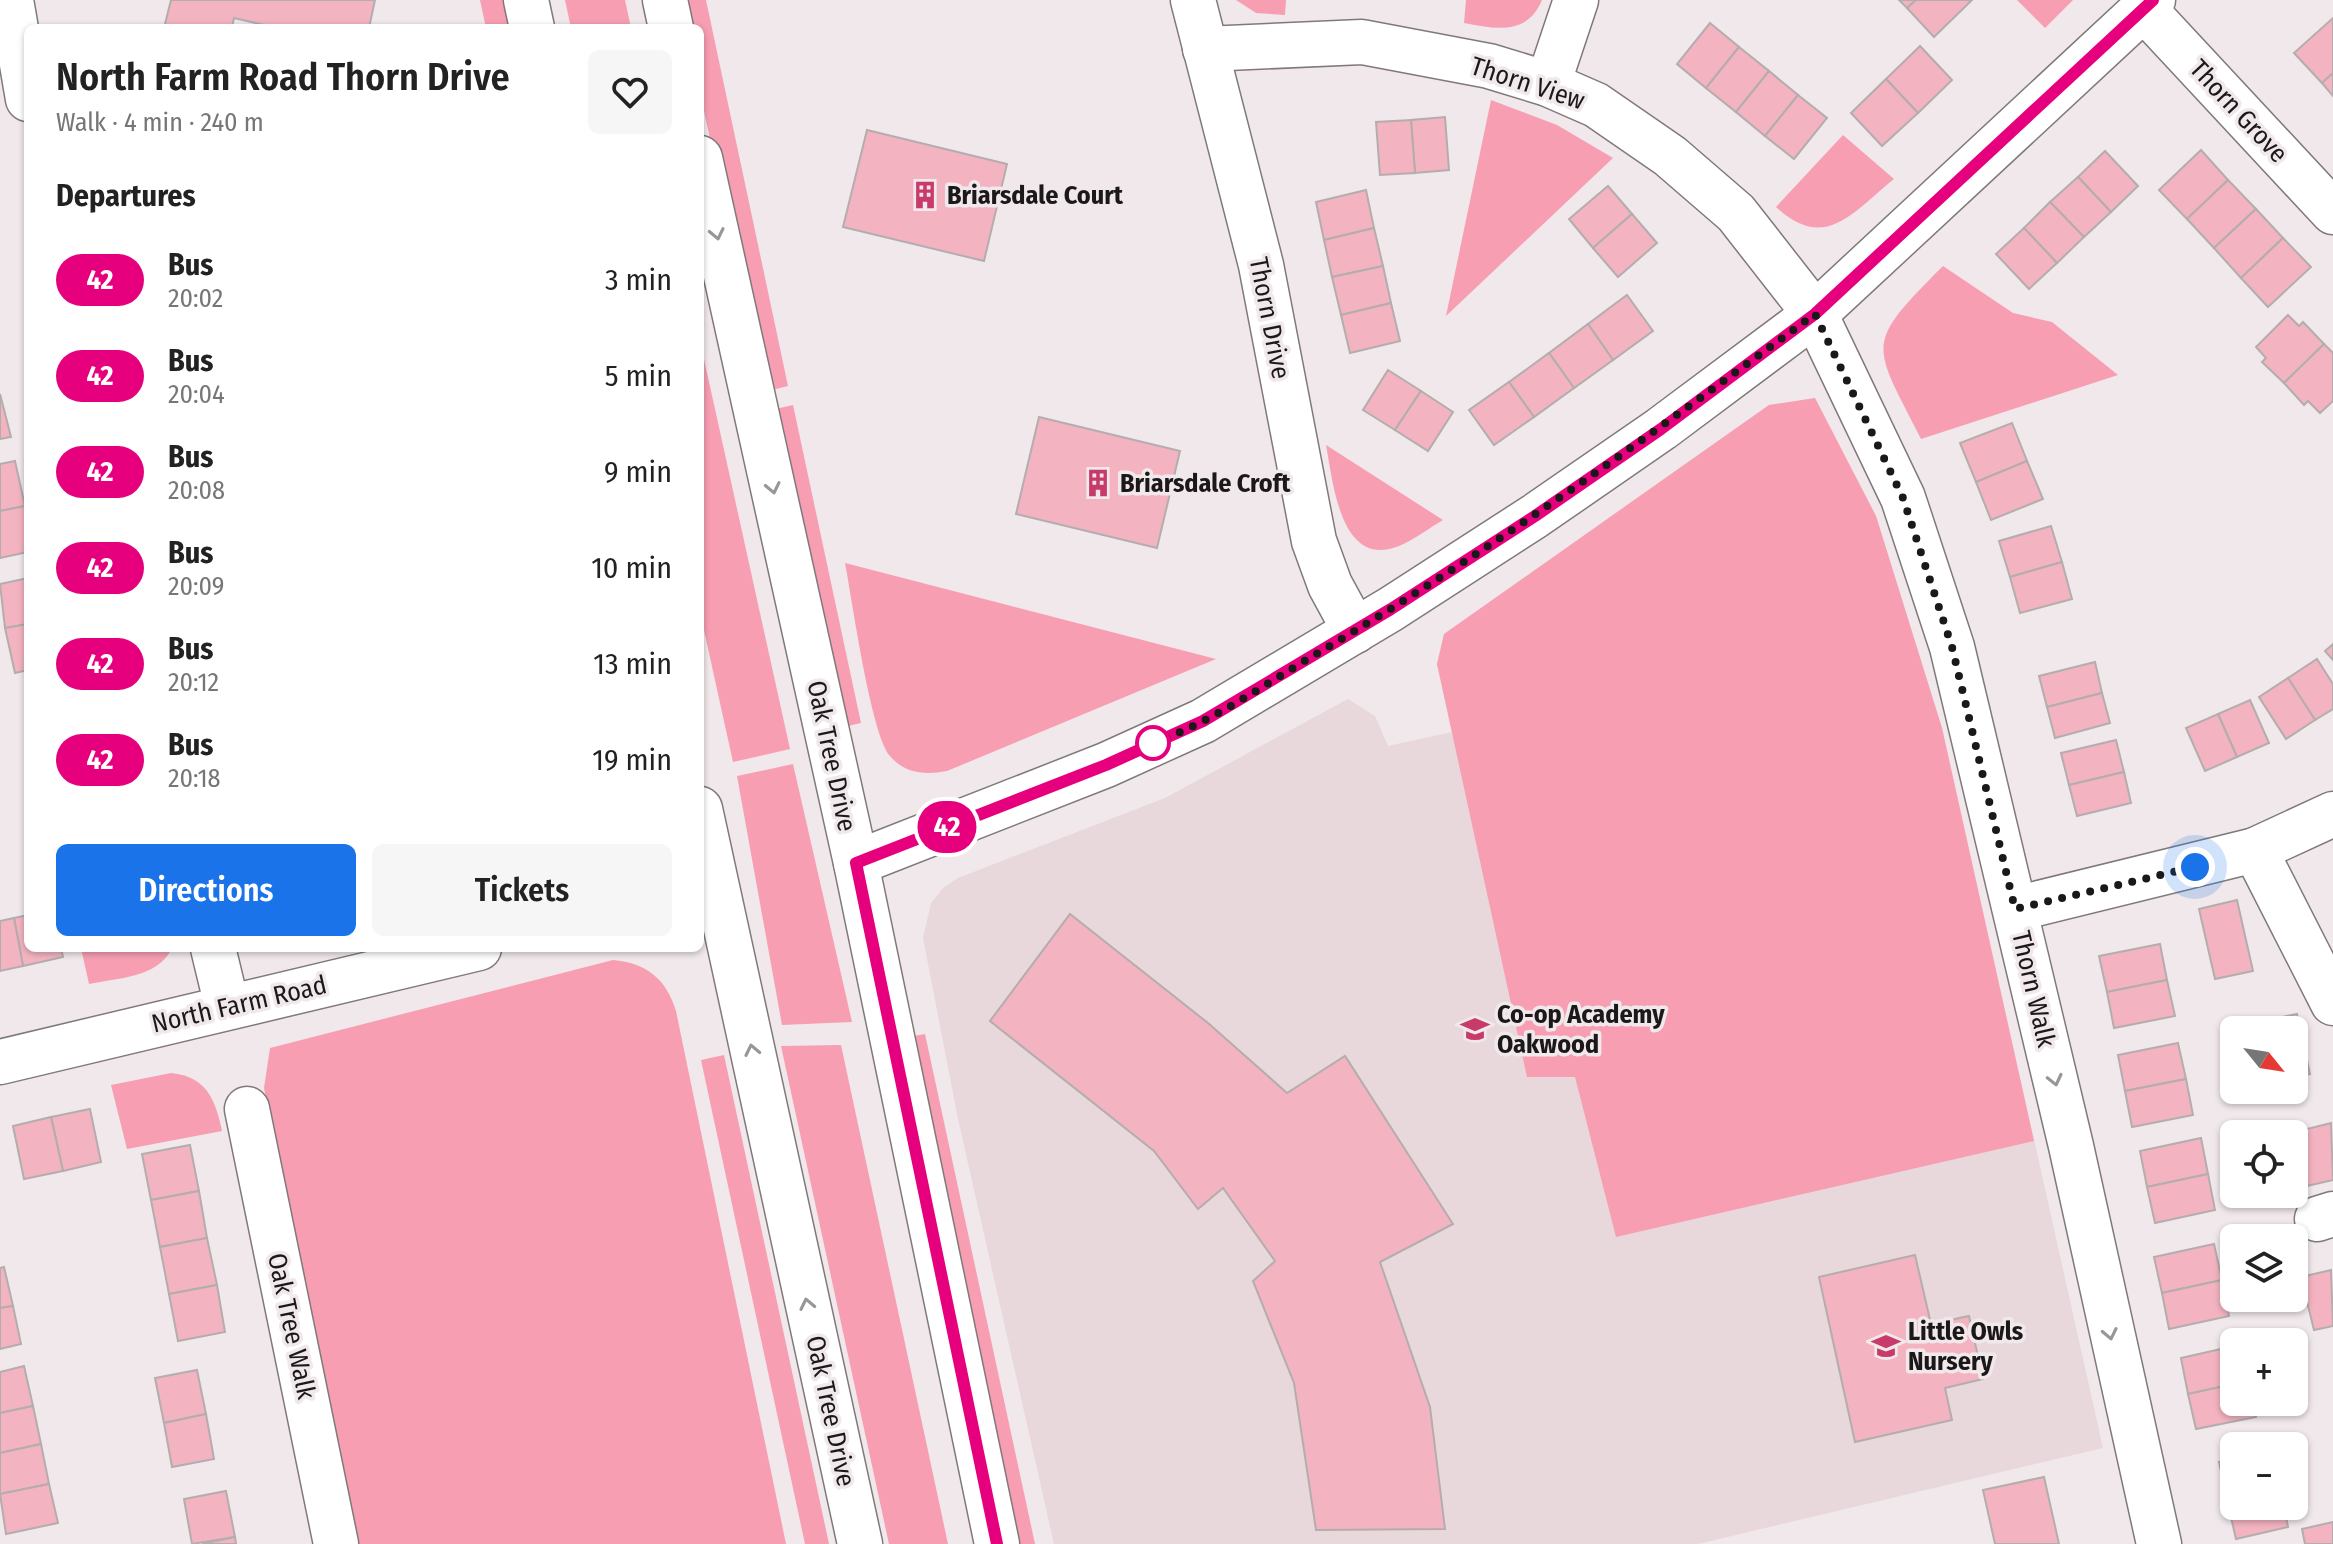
<!DOCTYPE html>
<meta charset="utf-8">
<style>
body{margin:0;font-family:"Fira Sans Condensed",sans-serif;background:#f6f6f6;color:#222;height:100vh;display:flex;flex-direction:column;font-size:30px;white-space:nowrap}
*{box-sizing:border-box;margin:0}
p{font-size:26px;color:#767676}
.icon{flex:none;width:44px;height:44px;fill:none;stroke:currentColor;stroke-width:2;stroke-linecap:round;stroke-linejoin:round}
.map{position:relative;flex:1;overflow:hidden}
.side{position:absolute;left:24px;top:24px;width:680px;height:928px;display:flex;flex-direction:column;background:#fff;border-radius:12px;box-shadow:0 2px 6px #0004}
.side>*{flex:none}
.badge{padding:0 16px;border-radius:26px;font-size:28px;line-height:52px}
.needle{width:52px;rotate:120deg}
.fabs{position:absolute;left:2220px;top:1016px;display:grid;gap:16px}
.fabs a{display:grid;place-items:center;width:88px;height:88px;border-radius:12px;background:#fff;box-shadow:0 2px 6px #0004;font-size:40px}
.you{position:absolute;width:40px;height:40px;margin:-20px;border:6px solid #fff;border-radius:50%;background:#1a73e8;box-shadow:0 0 0 12px #1a73e833}
.map>.badge{position:absolute;translate:-50% -50%;box-shadow:0 0 0 4px #fff}
h2{padding:0 32px;font-size:30px;line-height:72px}
.round{display:grid;place-items:center;flex:none;width:84px;height:84px;border-radius:12px;background:#f6f6f6}
.overview{display:flex;align-items:center;justify-content:space-between;height:136px;padding:0 32px}
h1{font-size:38px;font-weight:600;line-height:60px}
.action{display:flex;gap:16px;margin-top:auto;padding:16px 32px}
.action a{flex:1;height:92px;border-radius:12px;background:#1a73e8;color:#fff;font-size:32px;font-weight:600;line-height:92px;text-align:center}
.action a+a{background:#f6f6f6;color:#222}
ul{padding:0;list-style:none}
li{display:flex;align-items:center;gap:24px;height:96px;padding:0 32px}
li div{flex:1}
li b{display:block;font-size:30px}
li em{font-style:normal}
li .badge{min-width:88px;font-weight:700;text-align:center}
.map>svg:first-child{display:block}
.built{fill:#e8d8db}
.green{fill:#f79eb3}
.building{fill:#f4b3c1;stroke:#b4adae;stroke-width:2}
.lines{fill:none;stroke-linecap:round;stroke-linejoin:round}
.minor-casing{stroke:#80797a;stroke-width:47}
.minor{stroke:#fff;stroke-width:44}
.oneway{stroke:#989798}
.line-casing{stroke:#fff;stroke-width:18}
.line{stroke:#e6007e;stroke-width:12}
.walk{stroke:#1b1819;stroke-width:8;stroke-dasharray:0 14.4}
.stop-dot{fill:#fff;stroke:#e6007e;stroke-width:4}
.labels{text-anchor:middle;stroke-width:7;stroke-linejoin:round;paint-order:stroke}
.street-label{font-size:26px;fill:#1b1819;stroke:#f0e8ea}
.poi-label{font-size:26px;font-weight:bold;fill:#1b1819;stroke:#f0e8ea;text-anchor:start}
</style>
<div class="map">
<svg width="2333" height="1544" viewBox="0 0 2333 1544">
<rect width="100%" height="100%" fill="#f0e8ea"/>
<!-- built -->
<polygon class="built" points="1815,398 1876,516 1942,728 2103,1448 1698,1544 1054,1544 958,1119 923,938 931,903 943,888 958,878 1165,798 1348,699 1375,716 1388,746 1452,732 1437,664 1444,634 1769,405"/>
<!-- green -->
<g class="green">
<polygon points="480,0 506,0 512,28 486,28"/>
<polygon points="565,0 625,0 631,28 571,28"/>
<polygon points="680,0 706,0 788,386 764,392 700,92 700,28 686,28"/>
<polygon points="1236,0 1286,0 1285,15 1256,13"/>
<path d="M1466,0H1542C1527,36 1496,29 1464,23Z"/>
<polygon points="2017,0 2073,0 2045,28"/>
<polygon points="1491,100 1557,125 1613,158 1446,316"/>
<path d="M1843,135L1894,179C1853,212 1825,253 1776,207Z"/>
<path d="M1943,266L2013,313L2052,322L2118,375L1921,439C1872,342 1863,346 1943,266Z"/>
<polygon points="700,341 790,749 733,762 700,612"/>
<polygon points="1815,398 1876,516 1942,728 2034,1141 1616,1237 1575,1077 1527,1077 1437,664 1444,634 1769,405"/>
<polygon points="793,405 861,723 835,729 767,411"/>
<path d="M1326,445L1443,520C1429,528 1414,540 1399,546C1340,570 1333,481 1326,445Z"/>
<path d="M845,563L1216,659L947,771C925,775 905,774 890,756C871,735 852,599 845,563Z"/>
<polygon points="793,764 852,1022 782,1025 737,776"/>
<path d="M81,948H172C158,978 117,978 89,984Z"/>
<path d="M613,960C647,963 666,979 676,1011L786,1544H357L264,1088L270,1048Z"/>
<polygon points="925,1034 1035,1544 1013,1544 903,1038"/>
<polygon points="841,1045 948,1544 889,1544 781,1046"/>
<polygon points="724,1055 829,1544 805,1544 701,1060"/>
<path d="M171,1073C207,1077 215,1099 222,1131L127,1149L111,1085Z"/>
</g>
<!-- building -->
<g class="building">
<polygon points="171,0 375,0 369,28 277,28 234,18 232,28 164,28"/>
<polygon points="1899,0 1916,0 1907,8"/>
<polygon points="1916,0 1972,0 1934,37 1907,8"/>
<polygon points="2333,18 2333,73 2322,83 2294,53"/>
<polygon points="1710,23 1739,47 1706,88 1677,64"/>
<polygon points="1920,46 1952,80 1918,113 1886,79"/>
<polygon points="1739,47 1769,71 1736,112 1706,88"/>
<polygon points="1769,71 1798,95 1765,136 1736,112"/>
<polygon points="2333,73 2333,96 2322,83"/>
<polygon points="1886,79 1918,113 1882,146 1851,113"/>
<polygon points="1798,95 1827,118 1794,159 1765,136"/>
<polygon points="1445,117 1449,170 1415,173 1411,120"/>
<polygon points="1411,120 1415,173 1380,175 1376,122"/>
<polygon points="867,130 1007,164 984,261 843,227"/>
<polygon points="2201,150 2228,180 2187,219 2159,190"/>
<polygon points="2105,151 2138,186 2111,212 2078,177"/>
<polygon points="2078,177 2111,212 2084,237 2050,202"/>
<polygon points="2228,180 2256,209 2214,248 2187,219"/>
<polygon points="1608,186 1632,214 1593,248 1569,219"/>
<polygon points="1366,190 1374,228 1324,240 1316,202"/>
<polygon points="2050,202 2084,237 2057,263 2024,228"/>
<polygon points="2256,209 2283,238 2241,278 2214,248"/>
<polygon points="1632,214 1657,243 1618,277 1593,248"/>
<polygon points="1374,228 1383,266 1332,277 1324,240"/>
<polygon points="2024,228 2057,263 2029,289 1996,254"/>
<polygon points="2283,238 2311,267 2268,307 2241,278"/>
<polygon points="1383,266 1391,303 1341,315 1332,277"/>
<polygon points="1627,295 1653,331 1613,360 1588,324"/>
<polygon points="1391,303 1400,341 1350,353 1341,315"/>
<polygon points="2288,315 2299,326 2303,322 2324,344 2284,383 2262,362 2266,358 2256,347"/>
<polygon points="1588,324 1613,360 1574,388 1549,353"/>
<polygon points="2324,344 2333,353 2333,401 2320,413 2308,401 2304,405 2284,383"/>
<polygon points="1549,353 1574,388 1534,417 1509,382"/>
<polygon points="1388,370 1421,391 1395,430 1363,410"/>
<polygon points="1509,382 1534,417 1494,445 1469,410"/>
<polygon points="1421,391 1453,412 1428,451 1395,430"/>
<polygon points="0,394 11,437 0,439"/>
<polygon points="1039,417 1180,451 1157,548 1016,514"/>
<polygon points="2012,423 2027,461 1976,482 1960,443"/>
<polygon points="15,461 25,506 0,511 0,464"/>
<polygon points="2027,461 2043,499 1991,520 1976,482"/>
<polygon points="25,506 28,552 0,558 0,511"/>
<polygon points="2051,526 2062,562 2010,577 1999,541"/>
<polygon points="2062,562 2072,599 2020,613 2010,577"/>
<polygon points="28,578 28,624 5,628 0,584"/>
<polygon points="28,624 28,670 15,673 5,628"/>
<polygon points="2333,644 2333,660 2325,651"/>
<polygon points="2317,659 2333,684 2333,709 2315,720 2288,678"/>
<polygon points="2095,662 2102,693 2047,707 2039,676"/>
<polygon points="2288,678 2315,720 2286,739 2259,697"/>
<polygon points="2102,693 2110,723 2055,738 2047,707"/>
<polygon points="2250,700 2269,743 2237,757 2218,714"/>
<polygon points="2218,714 2237,757 2205,771 2186,728"/>
<polygon points="2116,740 2124,772 2069,785 2061,753"/>
<polygon points="2124,772 2131,803 2077,816 2069,785"/>
<polygon points="2237,900 2253,971 2215,979 2199,909"/>
<polygon points="1070,914 1208,1023 1287,1093 1345,1056 1453,1224 1380,1262 1430,1407 1445,1529 1316,1530 1294,1383 1253,1281 1275,1261 1223,1188 1198,1209 1154,1151 990,1021"/>
<polygon points="28,915 28,948 61,948 63,957 23,966 14,918"/>
<polygon points="14,918 23,966 0,971 0,921"/>
<polygon points="2160,944 2167,980 2107,992 2099,956"/>
<polygon points="2167,980 2175,1016 2114,1028 2107,992"/>
<polygon points="2297,1014 2310,1074 2294,1078 2294,1030 2265,1030 2263,1021"/>
<polygon points="2263,1021 2265,1030 2234,1030 2234,1046 2230,1029"/>
<polygon points="2178,1043 2186,1079 2125,1091 2118,1055"/>
<polygon points="2186,1079 2193,1115 2132,1127 2125,1091"/>
<polygon points="90,1109 101,1162 63,1171 51,1117"/>
<polygon points="51,1117 63,1171 24,1179 13,1126"/>
<polygon points="2331,1123 2333,1180 2294,1189 2294,1134 2287,1134"/>
<polygon points="2201,1138 2208,1174 2147,1187 2140,1151"/>
<polygon points="190,1145 199,1191 151,1200 142,1154"/>
<polygon points="2208,1174 2215,1210 2155,1223 2147,1187"/>
<polygon points="199,1191 207,1238 160,1247 151,1200"/>
<polygon points="207,1238 217,1285 169,1294 160,1247"/>
<polygon points="2214,1244 2222,1280 2162,1293 2154,1257"/>
<polygon points="1915,1255 1931,1324 1969,1316 1983,1379 1945,1388 1952,1420 1855,1442 1819,1277"/>
<polygon points="4,1267 13,1306 0,1308 0,1268"/>
<polygon points="2331,1270 2333,1326 2314,1330 2301,1277"/>
<polygon points="2222,1280 2229,1316 2169,1329 2162,1293"/>
<polygon points="217,1285 225,1332 178,1341 169,1294"/>
<polygon points="13,1306 21,1344 0,1349 0,1308"/>
<polygon points="2234,1346 2234,1384 2188,1394 2181,1358"/>
<polygon points="24,1366 33,1406 0,1413 0,1372"/>
<polygon points="197,1370 206,1414 164,1423 155,1378"/>
<polygon points="2234,1384 2234,1402 2253,1402 2256,1417 2196,1429 2188,1394"/>
<polygon points="33,1406 41,1444 0,1453 0,1413"/>
<polygon points="206,1414 214,1459 172,1467 164,1423"/>
<polygon points="41,1444 49,1484 0,1494 0,1453"/>
<polygon points="2234,1458 2234,1499 2227,1500 2219,1462"/>
<polygon points="2044,1477 2059,1544 1995,1544 1983,1490"/>
<polygon points="49,1484 58,1523 6,1534 0,1494"/>
<polygon points="226,1491 235,1537 192,1544 184,1499"/>
<polygon points="2234,1499 2234,1506 2284,1506 2288,1527 2236,1539 2227,1500"/>
<polygon points="2333,1522 2333,1544 2305,1544 2302,1529"/>
<polygon points="235,1537 236,1544 202,1544"/>
</g>
<g class="lines">
<defs>
<g id="minor">
<polyline points="11,0 28,99"/>
<polyline points="526,0 532,28"/>
<polyline points="665,0 671,28"/>
<polyline points="1193,0 1261,265 1314,541 1330,585 1355,631"/>
<polyline points="2144,9 2333,212"/>
<polyline points="1205,49 1362,42 1489,66 1548,84 1596,105 1670,156 1736,213 1815,314 1903,498 1952,647 2071,1146 2159,1544"/>
<polyline points="1548,84 1576,0"/>
<polyline points="700,158 856,863 997,1544"/>
<polyline points="700,809 860,1544"/>
<polyline points="2255,850 2333,1003"/>
<polyline points="856,863 1106,765 1203,721 1391,609 1535,516 1661,429 1815,314 2153,0"/>
<polyline points="2015,909 2255,850 2333,814"/>
<polyline points="213,948 227,1006"/>
<polyline points="0,1062 479,948"/>
<polyline points="247,1109 336,1544"/>
<polyline points="2317,1219 2333,1214"/>
</g>
</defs>
<!-- minor casing -->
<use href="#minor" class="minor-casing"/>
<!-- minor -->
<use href="#minor" class="minor"/>
</g>
<!-- one-way arrows -->
<defs><path id="oneway-chevron" d="M-2-3.5L2.5 0L-2 3.5" fill="none" stroke-width="1.6" stroke-linecap="round" stroke-linejoin="round" transform="scale(2)"/></defs>
<g class="oneway">
<use href="#oneway-chevron" transform="translate(717 234) rotate(78)"/>
<use href="#oneway-chevron" transform="translate(773 488) rotate(78)"/>
<use href="#oneway-chevron" transform="translate(752 1050) rotate(-102)"/>
<use href="#oneway-chevron" transform="translate(2055 1080) rotate(77)"/>
<use href="#oneway-chevron" transform="translate(807 1304) rotate(-102)"/>
<use href="#oneway-chevron" transform="translate(2110 1334) rotate(78)"/>
</g>
<g class="lines">
<defs>
<polyline id="line" points="997,1544 856,863 1106,765 1203,721 1391,609 1535,516 1661,429 1815,314 2153,0"/>
</defs>
<!-- line casing -->
<use href="#line" class="line-casing"/>
<!-- line -->
<use href="#line" class="line"/>
<!-- walk -->
<path class="walk" d="M1153,743C1213,722 1268,682 1323,650C1495,548 1655,432 1815,314L1903,498L1952,647L2015,909L2195,867"/>
</g>
<!-- icons -->
<defs>
<symbol id="building-bare" viewBox="-9 -9 18 18"><path d="M-4-6H4V6H1V3H-1V6H-4ZM-2.5-4.3h1.7v1.8h-1.7ZM.8-4.3h1.7v1.8H.8ZM-2.5-1h1.7V.8h-1.7ZM.8-1h1.7V.8H.8Z" fill="#c73a6a" stroke="#f0e8ea" stroke-width="2.5" paint-order="stroke"/></symbol>
<symbol id="school-bare" viewBox="-9 -9 18 18"><path d="M0-5L7-2L0 1L-7-2ZM-4 1L0 2.5L4 1V4Q0 6-4 4Z" fill="#c73a6a" stroke="#f0e8ea" stroke-width="2.5" paint-order="stroke"/></symbol>
</defs>
<g fill-rule="evenodd">
<use href="#building-bare" x="905" y="175" width="40" height="40"/>
<use href="#building-bare" x="1078" y="463" width="40" height="40"/>
<use href="#school-bare" x="1455" y="1009" width="40" height="40"/>
<use href="#school-bare" x="1866" y="1326" width="40" height="40"/>
</g>
<!-- markers -->
<circle class="stop-dot" cx="1153" cy="743" r="16"/>
<g class="labels">
<!-- street labels -->
<g class="street-label">
<text transform="translate(1528 83) rotate(18)" y="9">Thorn View</text>
<text transform="translate(2239 111) rotate(47)" y="9">Thorn Grove</text>
<text transform="translate(1270 318) rotate(79)" y="9">Thorn Drive</text>
<text transform="translate(832 756) rotate(78)" y="9">Oak Tree Drive</text>
<text transform="translate(2034 989) rotate(77)" y="9">Thorn Walk</text>
<text transform="translate(239 1004) rotate(-13)" y="9">North Farm Road</text>
<text transform="translate(292 1326) rotate(78)" y="9">Oak Tree Walk</text>
<text transform="translate(831 1411) rotate(78)" y="9">Oak Tree Drive</text>
</g>
<!-- poi labels -->
<g class="poi-label">
<text x="947" y="204">Briarsdale Court</text>
<text x="1120" y="492">Briarsdale Croft</text>
<text x="1497" y="1023">Co-op Academy<tspan x="1497" dy="30">Oakwood</tspan></text>
<text x="1908" y="1340">Little Owls<tspan x="1908" dy="30">Nursery</tspan></text>
</g>
</g>
</svg>
<div class="fabs">
<a><svg class="needle" viewBox="-14 -14 28 28"><path d="M0-13l5 13h-10z" fill="#e53935"/><path d="M0 13l5-13h-10z" fill="#767676"/></svg></a>
<a><svg class="icon" aria-label="locate" viewBox="0 0 24 24"><circle cx="12" cy="12" r="6"/><path d="M12 2v4M12 18v4M2 12h4M18 12h4"/></svg></a>
<a><svg class="icon" aria-label="layers" viewBox="0 0 24 24"><path d="M12 4l9 5-9 5-9-5zM3 14l9 5 9-5"/></svg></a>
<a>+</a>
<a>−</a>
</div>
<div class="you" style="left:2195px;top:867px"></div>
<b class="badge" style="left:947px;top:827px;background:#e6007e;color:#fff">42</b>
<section class="side">
<div class="overview"><div><h1>North Farm Road Thorn Drive</h1><p>Walk · 4 min · 240 m</p></div><a class="round"><svg class="icon" aria-label="heart" viewBox="0 0 24 24"><path d="M12 20l-8-8c-3-5 5-10 8-4 3-6 11-1 8 4z"/></svg></a></div>
<h2>Departures</h2>
<ul>
<li><span class="badge" style="background:#e6007e;color:#fff">42</span><div><b>Bus</b><p>20:02</p></div><em>3 min</em></li>
<li><span class="badge" style="background:#e6007e;color:#fff">42</span><div><b>Bus</b><p>20:04</p></div><em>5 min</em></li>
<li><span class="badge" style="background:#e6007e;color:#fff">42</span><div><b>Bus</b><p>20:08</p></div><em>9 min</em></li>
<li><span class="badge" style="background:#e6007e;color:#fff">42</span><div><b>Bus</b><p>20:09</p></div><em>10 min</em></li>
<li><span class="badge" style="background:#e6007e;color:#fff">42</span><div><b>Bus</b><p>20:12</p></div><em>13 min</em></li>
<li><span class="badge" style="background:#e6007e;color:#fff">42</span><div><b>Bus</b><p>20:18</p></div><em>19 min</em></li>
</ul>
<div class="action"><a>Directions</a><a>Tickets</a></div>
</section>
</div>
